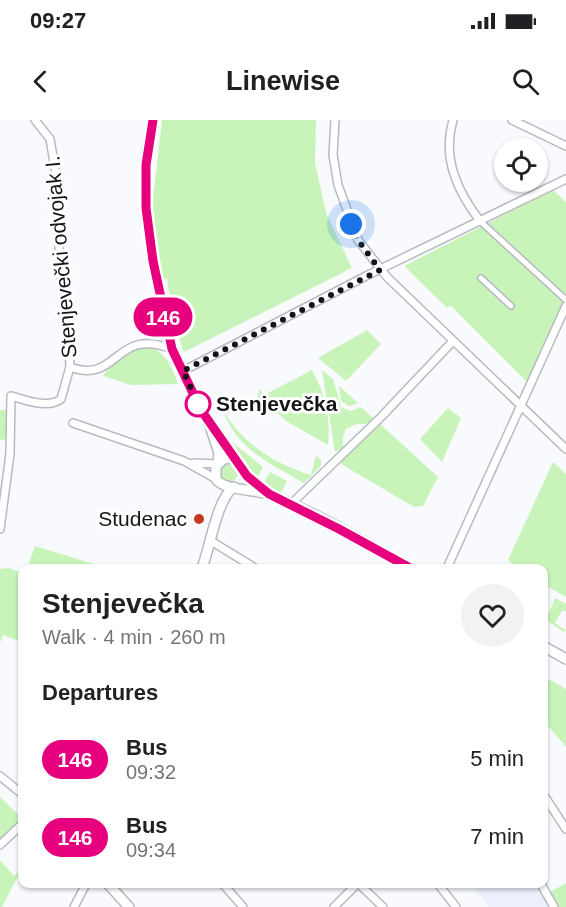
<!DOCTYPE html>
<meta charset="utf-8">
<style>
body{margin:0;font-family:Arial,sans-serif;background:#f2f2f2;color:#202124;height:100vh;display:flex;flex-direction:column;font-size:22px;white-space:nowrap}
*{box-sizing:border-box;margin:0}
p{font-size:20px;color:#757577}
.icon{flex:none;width:33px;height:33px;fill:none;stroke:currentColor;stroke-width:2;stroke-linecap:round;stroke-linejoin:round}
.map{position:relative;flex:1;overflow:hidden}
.sheet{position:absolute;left:18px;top:444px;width:530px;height:324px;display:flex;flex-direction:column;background:#fff;border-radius:12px;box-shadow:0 2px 4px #0004}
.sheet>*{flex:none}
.badge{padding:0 12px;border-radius:20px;font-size:21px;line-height:39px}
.buttons{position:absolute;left:494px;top:18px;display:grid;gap:12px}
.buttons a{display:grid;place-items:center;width:54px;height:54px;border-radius:50%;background:#fff;box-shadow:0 2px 4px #0004;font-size:30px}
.you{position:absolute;width:30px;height:30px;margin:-15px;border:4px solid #fff;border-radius:50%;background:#1a73e8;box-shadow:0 0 0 9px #1a73e833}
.map>.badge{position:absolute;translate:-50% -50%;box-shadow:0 0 0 3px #fff}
h2{padding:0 24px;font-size:22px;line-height:54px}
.round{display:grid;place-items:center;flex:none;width:63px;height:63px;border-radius:32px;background:#f2f2f2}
.overview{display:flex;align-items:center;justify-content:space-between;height:102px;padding:0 24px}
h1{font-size:28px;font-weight:600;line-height:45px}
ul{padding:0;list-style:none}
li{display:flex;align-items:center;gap:18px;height:78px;padding:0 24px}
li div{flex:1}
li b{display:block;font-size:22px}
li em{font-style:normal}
li .badge{min-width:66px;font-weight:700;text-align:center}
.status{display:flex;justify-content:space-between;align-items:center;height:42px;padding:0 30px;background:#fff;direction:ltr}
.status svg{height:16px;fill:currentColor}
header{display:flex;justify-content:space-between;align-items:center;height:78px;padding:0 24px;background:#fff;font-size:27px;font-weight:600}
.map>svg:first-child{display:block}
.built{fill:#ecf0fc}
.green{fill:#c8f4ba}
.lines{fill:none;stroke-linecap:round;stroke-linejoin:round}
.pedestrian-casing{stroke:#b7bac2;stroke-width:8}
.minor-casing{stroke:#b7bac2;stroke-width:10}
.tertiary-casing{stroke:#b7bac2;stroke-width:12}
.pedestrian{stroke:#fff;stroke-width:5}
.minor{stroke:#fff;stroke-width:7}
.tertiary{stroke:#fff;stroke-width:9}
.line-casing{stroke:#fff;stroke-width:14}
.line{stroke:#e6007e;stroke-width:9}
.walk{stroke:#141518;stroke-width:6;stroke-dasharray:0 10.8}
.stop-dot{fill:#fff;stroke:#e6007e;stroke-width:3}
.poi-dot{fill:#c43823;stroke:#fff;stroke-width:2}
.labels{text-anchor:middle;stroke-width:6;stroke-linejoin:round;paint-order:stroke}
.street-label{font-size:21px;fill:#141518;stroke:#fff}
.stop-label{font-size:21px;font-weight:bold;fill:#141518;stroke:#fff;text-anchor:start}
.poi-label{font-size:21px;fill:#141518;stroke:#fff;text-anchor:end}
</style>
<div class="status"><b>09:27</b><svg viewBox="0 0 49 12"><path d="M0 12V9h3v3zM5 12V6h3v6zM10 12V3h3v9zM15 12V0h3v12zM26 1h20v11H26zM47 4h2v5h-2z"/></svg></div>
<header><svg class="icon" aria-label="back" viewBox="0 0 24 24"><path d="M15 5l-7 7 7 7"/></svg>Linewise<svg class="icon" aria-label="search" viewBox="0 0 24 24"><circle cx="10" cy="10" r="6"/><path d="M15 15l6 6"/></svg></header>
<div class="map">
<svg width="566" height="787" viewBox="0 0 566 787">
<rect width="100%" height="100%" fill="#f9fafe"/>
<!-- built -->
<polygon class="built" points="471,764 536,764 549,787 489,787"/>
<!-- green -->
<g class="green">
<polygon points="162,0 316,0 315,43 326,93 352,148 184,232 174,203 167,159 163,159 152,88"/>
<polygon points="553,70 566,82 566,176 527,262 450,185 447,188 404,146"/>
<polygon points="367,210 381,224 346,261 318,238"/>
<path d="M146,226C165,230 172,247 178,264L131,265L103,256C112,241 128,228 146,226Z"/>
<path d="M312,250C325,273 331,298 328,325L286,301L263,279L257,283L256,281L260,269L264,275Z"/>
<polygon points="322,250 333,259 341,287 350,291 361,287 374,299 370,304 357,304 346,309 343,317 343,328 335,332"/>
<polygon points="339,266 358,283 349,286 341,281"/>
<polygon points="448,288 461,298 442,342 420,319"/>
<polygon points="0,290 7,290 7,319 0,320"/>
<path d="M223,290C243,324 274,344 311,355L316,335L321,340V346L304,363C271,344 236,329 223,290Z"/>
<polygon points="380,304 438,357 423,386 414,387 341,344 344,337"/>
<path d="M232,322L263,347L256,360C249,354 250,349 246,342C241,335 233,332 229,323Z"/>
<polygon points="553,342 566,354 566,477 543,464 543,448 517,448 508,440"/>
<circle cx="229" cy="353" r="9"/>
<polygon points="270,352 287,361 281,373 263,364"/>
<polygon points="35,426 107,448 27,448"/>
<polygon points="9,448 22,453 22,522 3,515 0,523 0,449"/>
<polygon points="555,478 566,484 566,491 562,491 555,503 566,510 564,512 546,500"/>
<polygon points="543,556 566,569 566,627 543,600"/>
<polygon points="0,677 22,698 0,719"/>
<polygon points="0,740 14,756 22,748 2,787 0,787"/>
<polygon points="566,763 566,787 558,787 550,772"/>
</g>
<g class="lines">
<defs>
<g id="pedestrian">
<polyline points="480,101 566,180"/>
<polyline points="481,158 511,186"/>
</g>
<g id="minor">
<polyline points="335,0 333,35 338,65 358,120 387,157 566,329"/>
<path d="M453,0C442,38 457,71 480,101"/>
<polyline points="512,0 566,26"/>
<path d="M70,247C119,265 114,206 172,229"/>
<polyline points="183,251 366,156 566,59"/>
<polyline points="382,296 453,221"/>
<polyline points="73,303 184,341 216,359"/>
<polyline points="193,343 217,344"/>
<polyline points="291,384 379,299"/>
<path d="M0,409L10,334L11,276C26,280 48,289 61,279L70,247L67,187L60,155L57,60L50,19L35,0"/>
<polyline points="211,421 255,448"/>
<polyline points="447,448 566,186"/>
<polyline points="0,656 22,674"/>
<polyline points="543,674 566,709"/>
<polyline points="0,725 22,704"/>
<polyline points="223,764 243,787"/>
<polyline points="359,764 383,787"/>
<polyline points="438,764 456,787"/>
<polyline points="541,764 554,787"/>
<polyline points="74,787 86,764"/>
<polyline points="334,787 357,764"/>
</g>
<g id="tertiary">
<polyline points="153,0 147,31 146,88 153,141 172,229 209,304 247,356 269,374"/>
<polyline points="211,309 219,333 218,343"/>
<path d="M235,339L225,338L216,346V359C224,371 256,369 271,375C319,394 365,422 410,448"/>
<path d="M202,448C210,428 217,378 234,367"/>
<polyline points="543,526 566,539"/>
<polyline points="108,764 129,787"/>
</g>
</defs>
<!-- pedestrian casing -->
<use href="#pedestrian" class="pedestrian-casing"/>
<!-- minor casing -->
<use href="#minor" class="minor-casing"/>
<!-- tertiary casing -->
<use href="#tertiary" class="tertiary-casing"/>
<!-- pedestrian -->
<use href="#pedestrian" class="pedestrian"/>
<!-- minor -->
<use href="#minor" class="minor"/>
<!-- tertiary -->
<use href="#tertiary" class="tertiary"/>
</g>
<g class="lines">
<defs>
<polyline id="line" points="153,0 146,45 146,88 153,141 172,229 201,290 247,356 269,374 339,409 410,448"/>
</defs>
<!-- line casing -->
<use href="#line" class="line-casing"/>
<!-- line -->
<use href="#line" class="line"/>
<!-- walk -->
<polyline class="walk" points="198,284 201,290 183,251 380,150 358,120 351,104"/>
</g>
<!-- markers -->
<circle class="stop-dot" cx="198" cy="284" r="12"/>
<circle class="poi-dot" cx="199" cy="399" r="6"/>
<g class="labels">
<!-- street labels -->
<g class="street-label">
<text transform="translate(61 137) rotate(-95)" y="7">Stenjevečki odvojak I.</text>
</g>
<!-- stop labels -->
<g class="stop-label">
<text x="216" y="291">Stenjevečka</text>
</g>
<!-- poi labels -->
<g class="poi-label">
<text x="187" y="406">Studenac</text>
</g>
</g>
</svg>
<div class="buttons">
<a><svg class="icon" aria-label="locate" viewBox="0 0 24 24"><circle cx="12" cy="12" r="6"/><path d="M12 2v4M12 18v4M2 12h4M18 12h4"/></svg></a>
</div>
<div class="you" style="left:351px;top:104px"></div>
<b class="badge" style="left:163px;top:197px;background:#e6007e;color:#fff">146</b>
<section class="sheet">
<div class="overview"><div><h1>Stenjevečka</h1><p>Walk · 4 min · 260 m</p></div><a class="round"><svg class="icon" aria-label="heart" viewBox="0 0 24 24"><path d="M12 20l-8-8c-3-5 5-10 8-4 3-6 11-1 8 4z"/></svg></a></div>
<h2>Departures</h2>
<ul>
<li><span class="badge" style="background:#e6007e;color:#fff">146</span><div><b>Bus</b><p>09:32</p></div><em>5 min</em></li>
<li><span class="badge" style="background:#e6007e;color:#fff">146</span><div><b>Bus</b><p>09:34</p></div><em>7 min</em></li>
</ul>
</section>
</div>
